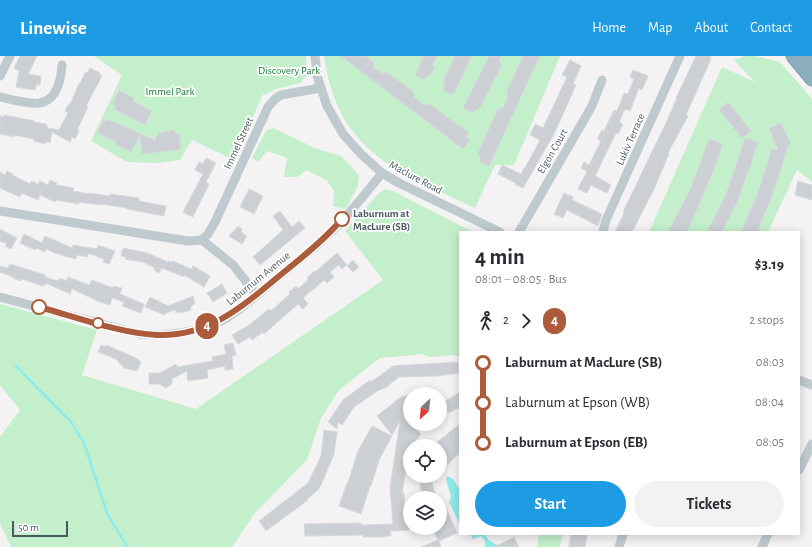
<!DOCTYPE html>
<meta charset="utf-8">
<style>
body{margin:0;font-family:"Alegreya Sans",sans-serif;background:#f2f2f3;color:#2b2b33;height:100vh;display:flex;flex-direction:column;font-size:15px;white-space:nowrap}
*{box-sizing:border-box;margin:0}
p{font-size:13px;color:#7c7c81}
.icon{flex:none;width:22px;height:22px;fill:none;stroke:currentColor;stroke-width:2;stroke-linecap:round;stroke-linejoin:round}
.map{position:relative;flex:1;overflow:hidden}
.drawer{position:absolute;left:459px;top:175px;width:341px;height:304px;display:flex;flex-direction:column;background:#fff;border-radius:0px;box-shadow:0 2px 10px #0003}
.drawer>*{flex:none}
.badge{padding:0 8px;border-radius:13px;font-size:14px;line-height:26px}
.needle{width:26px;rotate:206deg}
.buttons{position:absolute;left:403px;top:331px;display:grid;gap:8px}
.buttons a{display:grid;place-items:center;width:44px;height:44px;border-radius:50%;background:#fff;box-shadow:0 2px 10px #0003;font-size:20px}
.scale{position:absolute;left:12px;bottom:10px;width:56px;box-sizing:border-box;padding-left:4px;border:2px solid #4a5a5f;border-top:0;font-size:11px;line-height:14px;white-space:nowrap;color:#4a5a5f;-webkit-text-stroke:3px #fff;paint-order:stroke}
.map>.badge{position:absolute;translate:-50% -50%;box-shadow:0 0 0 2px #fff}
.legs{display:flex;align-items:center;gap:6px;height:44px;padding:0 16px;font-size:13px}
.legs p{margin-inline-start:auto}
.headline{display:flex;align-items:center;justify-content:space-between;height:68px;padding:0 16px}
h1{font-size:22px;font-weight:600;line-height:30px}
.primary-button{display:flex;gap:8px;margin-top:auto;padding:8px 16px}
.primary-button a{flex:1;height:46px;border-radius:24px;background:#1e9ce3;color:#fff;font-size:16px;font-weight:600;line-height:46px;text-align:center}
.primary-button a+a{background:#f2f2f3;color:#2b2b33}
ul{padding:0 16px;list-style:none}
li{display:flex;align-items:center;gap:14px;height:40px;font-size:15px}
li i{display:grid;place-items:center;width:6px;height:100%;margin:0 5px;background:currentColor}
li i::after{content:'';width:10px;height:10px;margin:-5px;border:3px solid;border-radius:50%;background:#fff}
li p{margin-inline-start:auto}
li:first-child i{background:linear-gradient(#0000 50%,currentColor 0)}
li:last-child i{background:linear-gradient(currentColor 50%,#0000 0)}
header{display:flex;align-items:center;gap:24px;box-sizing:border-box;height:56px;padding:0 20px;background:#1e9ce3;color:#fff}
header strong{font-size:19px}
nav{display:flex;gap:22px;margin-inline-start:auto;font-size:14px}
.map>svg:first-child{display:block}
.green{fill:#c3efcb}
.water{fill:#91ebeb}
.lines{fill:none;stroke-linecap:round;stroke-linejoin:round}
.stream{stroke:#91ebeb;stroke-width:2.5}
.building{fill:#ccd0d4;stroke:#d6dadd}
.highway-casing{stroke:#769aab;stroke-width:15}
.minor{stroke:#becace;stroke-width:9}
.highway{stroke:#8bafbf;stroke-width:13}
.line-1-casing{stroke:#fff;stroke-width:9}
.line-1{stroke:#ac5c3b;stroke-width:6}
.stop-1-dot{fill:#fff;stroke:#ac5c3b;stroke-width:2}
.labels{text-anchor:middle;stroke-width:3.5;stroke-linejoin:round;paint-order:stroke}
.park-label{font-size:11px;fill:#1a8238;stroke:#fff}
.street-label{font-size:11px;fill:#4a5a5f;stroke:#fff}
.stop-label{font-size:11px;font-weight:bold;fill:#4a5a5f;stroke:#fff;text-anchor:start}
</style>
<header>
<strong>Linewise</strong>
<nav><a>Home</a><a>Map</a><a>About</a><a>Contact</a></nav>
</header>
<div class="map">
<svg width="812" height="491" viewBox="0 0 812 491">
<rect width="100%" height="100%" fill="#f4f2f2"/>
<!-- green -->
<g class="green">
<polygon points="94,0 306,0 307,16 306,20 303,24 300,27 276,33 265,39 263,38 234,104 192,84 180,104 159,107 127,106 91,85 122,19"/>
<path d="M324,0H560L514,109H495L475,152C397,115 338,97 324,0Z"/>
<polygon points="745,0 755,0 780,6 812,43 812,126 797,114 768,176 649,176 722,11 755,26 734,4"/>
<polygon points="273,72 317,93 341,100 359,119 358,129 347,151 344,153 333,150 334,134 326,124 307,114 297,121 284,121 287,102 267,95 258,106 252,102 266,75"/>
<polygon points="386,133 393,135 473,176 460,176 460,301 454,299 429,301 422,298 380,302 339,334 321,362 307,404 254,458 232,491 11,491 0,468 0,381 20,354 0,329 0,248 97,274 82,319 196,353 383,224 345,175 380,136"/>
<polygon points="538,478 563,478 560,491 538,491"/>
</g>
<!-- water -->
<g class="water">
<polygon points="447,420 452,422 460,434 460,469 449,446 451,440 446,424"/>
<polygon points="470,478 484,478 490,485 497,489 496,491 485,491 485,485 481,480 473,483"/>
</g>
<g class="lines">
<!-- stream -->
<polyline class="stream" points="16,310 71,366 84,387 107,457 127,491"/>
</g>
<!-- building -->
<g class="building">
<polygon points="20,0 37,0 28,18 41,20 40,29 37,28 35,34 16,31 19,15 14,12"/>
<polygon points="341,0 366,0 374,6 373,7 375,9 373,11 383,18 385,16 387,18 388,17 414,36 413,37 415,39 414,41 424,49 425,47 427,49 428,47 469,77 466,81 470,84 463,93"/>
<polygon points="424,0 437,0 432,9 435,11 431,18 430,18 428,21 426,20 424,24 415,19"/>
<polygon points="455,0 472,0 453,39 443,34 445,30 443,29 444,27 443,26"/>
<polygon points="489,0 502,0 499,5 501,6 500,8 502,9 480,52 479,52 478,54 476,53 474,57 463,52"/>
<polygon points="523,0 540,0 489,110 479,105 481,101 477,99 498,53 500,54 501,51 503,52 508,41 507,40 508,38 506,37"/>
<polygon points="696,0 711,0 710,3 711,3 686,59 688,60 668,97 669,98 654,133 632,176 615,176 624,157 623,156 665,69 677,42 676,42"/>
<polygon points="570,4 581,10 573,28 576,29 554,78 523,132 515,128 516,127 498,118 502,109 521,118 524,112 525,112 540,84 530,79 535,68 543,72 567,21 562,19"/>
<polygon points="90,12 100,17 100,19 102,20 86,50 88,51 77,74 79,75 75,83 72,81 70,86 52,76 50,87 45,86 45,88 34,85 34,83 14,79 14,81 0,78 0,60 4,61 4,59 35,65 34,66 46,68 48,72 59,74 68,57 65,55 68,49 71,47 79,27 80,28 85,17 88,16"/>
<polygon points="633,14 648,20 642,34 639,32 630,55 625,53 619,66 623,68 618,78 616,77 595,120 611,129 607,137 591,129 587,137 578,133 587,115 581,112 584,106 589,109 601,85 597,83 602,74 604,75 614,54 617,55 624,37 628,38 634,23 630,21"/>
<polygon points="119,34 134,42 133,45 152,55 145,69 114,53 116,50 112,48"/>
<polygon points="728,46 751,75 742,82 719,54"/>
<polygon points="107,63 155,84 158,77 175,74 175,78 179,77 181,93 142,98 140,79 131,96 115,88 116,86 97,77 103,64 106,65"/>
<polygon points="781,67 791,88 788,89 779,119 770,145 757,176 741,176 757,139 772,92 778,94 769,72"/>
<polygon points="745,82 758,86 749,115 748,115 737,147 722,175 724,176 707,176 726,138 735,113"/>
<polygon points="709,83 723,88 716,108 693,163 686,176 668,176 691,132"/>
<polygon points="206,102 216,107 206,126 209,128 193,161 183,156 203,118 195,114 199,106 203,108"/>
<polygon points="7,115 13,118 12,119 30,128 31,125 38,128 40,125 48,129 50,124 57,127 56,129 74,132 73,135 89,138 89,137 110,140 110,138 139,142 139,145 166,150 164,160 127,153 127,152 101,148 101,149 79,146 79,148 56,144 55,146 40,139 38,144 22,137 20,141 0,132 0,116 5,119"/>
<polygon points="798,125 812,129 812,144 795,139"/>
<polygon points="249,133 263,140 254,158 240,151"/>
<polygon points="564,137 573,141 572,144 602,158 598,170 567,154 563,162 554,158"/>
<polygon points="280,155 292,171 299,165 305,172 260,209 253,201 283,174 273,160"/>
<polygon points="238,170 242,173 241,176 247,180 242,188 229,180"/>
<polygon points="0,173 17,182 11,193 5,190 7,188 0,185"/>
<polygon points="24,178 42,187 45,180 72,192 73,189 97,193 98,189 115,195 109,208 103,206 104,203 88,197 88,201 77,199 76,203 64,200 57,197 57,198 46,193 45,196 36,192 35,194 20,187"/>
<polygon points="123,192 147,197 168,206 168,205 172,206 173,205 191,213 193,210 210,220 204,231 184,219 184,221 162,212 159,217 154,214 155,212 143,206 125,203 126,201 121,200"/>
<polygon points="337,197 347,209 342,213 339,209 330,216 334,221 327,227 324,224 303,242 308,248 303,253 298,248 264,278 263,276 252,284 250,281 238,288 232,279 249,269 269,253 271,255 290,238 289,236 296,230 298,233 308,224 307,222 314,215 315,216"/>
<polygon points="353,204 359,211 353,216 347,210"/>
<polygon points="10,208 45,219 45,221 58,225 60,222 66,225 68,221 89,229 92,224 113,232 113,230 122,232 120,238 144,248 141,257 122,250 124,246 112,242 110,249 100,246 72,233 70,238 46,227 45,230 42,228 42,230 22,223 20,225 13,222 13,221 0,216 0,210 8,212"/>
<polygon points="222,228 227,237 213,246 207,237"/>
<polygon points="193,240 195,247 190,252 191,254 180,257 180,255 176,257 175,254 166,257 165,259 145,251 150,241 168,250"/>
<polygon points="233,287 236,299 232,300 233,313 225,314 225,310 207,314 208,322 188,325 187,315 172,323 172,328 166,332 159,328 149,328 149,317 160,317 176,308 177,311 213,305 212,301 226,298 224,289"/>
<polygon points="101,289 105,291 106,289 136,302 141,306 137,315 124,312 116,303 98,296"/>
<polygon points="458,306 459,317 437,320 399,321 385,332 379,334 354,351 342,369 338,366 337,373 328,366 343,344 370,324 371,326 393,310"/>
<polygon points="460,336 460,351 448,357 442,347"/>
<polygon points="410,339 410,369 421,378 401,402 406,402 406,408 407,408 402,437 404,437 405,462 409,462 409,474 390,475 391,480 385,480 385,481 363,481 363,479 305,480 304,468 361,467 361,469 393,468 390,432 400,365 392,379 377,360 401,341"/>
<polygon points="460,368 460,397 452,404 440,417 440,390 432,390"/>
<polygon points="372,370 392,380 379,404 371,430 370,430 361,458 339,450 347,427 348,427 358,395"/>
<polygon points="324,374 337,376 334,398 321,429 318,434 307,443 308,444 266,475 259,465 308,427 321,400"/>
<polygon points="437,421 432,426 436,442 422,442 420,425"/>
<polygon points="445,449 457,477 439,485 441,491 421,491 438,484 433,474 440,472 440,451"/>
<polygon points="571,478 587,478 585,491 569,491"/>
<polygon points="514,481 519,491 494,491"/>
</g>
<g class="lines">
<defs>
<g id="highway">
<polyline points="793,0 812,23"/>
<polyline points="806,0 812,7"/>
</g>
</defs>
<!-- highway casing -->
<use href="#highway" class="highway-casing"/>
<!-- minor -->
<g class="minor">
<polyline points="315,0 317,20 327,50 343,78 361,98 382,117 399,127 500,176"/>
<polyline points="0,20 10,0"/>
<path d="M0,41C9,43 33,49 40,47C57,44 61,23 62,9"/>
<polyline points="0,155 188,185 202,184 208,178 215,166 268,51 275,43 281,39 320,32"/>
<polyline points="519,176 592,50 602,24"/>
<polyline points="603,176 606,164 680,0"/>
<polyline points="202,184 233,209 257,239"/>
<path d="M0,241L140,278C166,280 190,278 215,268C235,259 252,243 269,229C291,210 314,193 334,173C351,156 367,136 382,117"/>
<polyline points="799,324 812,329"/>
<polyline points="799,414 812,388"/>
<polyline points="619,491 623,478"/>
<polyline points="762,491 768,478"/>
</g>
<!-- highway -->
<use href="#highway" class="highway"/>
</g>
<g class="lines">
<defs>
<path id="line-1" d="M39,251C76,261 119,277 157,279C211,281 245,248 284,216C304,200 325,183 342,163"/>
</defs>
<!-- line-1 casing -->
<use href="#line-1" class="line-1-casing"/>
<!-- line-1 -->
<use href="#line-1" class="line-1"/>
</g>
<!-- markers -->
<g class="stop-1-dot">
<circle cx="342" cy="163" r="7"/>
<circle cx="39" cy="251" r="7"/>
<circle cx="98" cy="267" r="5"/>
</g>
<g class="labels">
<!-- park labels -->
<g class="park-label">
<text x="289" y="18">Discovery Park</text>
<text x="170" y="39">Immel Park</text>
</g>
<!-- street labels -->
<g class="street-label">
<text transform="translate(630 83) rotate(-66)" y="4">Lukiv Terrace</text>
<text transform="translate(238 87) rotate(-65)" y="4">Immel Street</text>
<text transform="translate(552 95) rotate(-60)" y="4">Elgon Court</text>
<text transform="translate(416 121) rotate(28)" y="4">Maclure Road</text>
<text transform="translate(258 222) rotate(-39)" y="4">Laburnum Avenue</text>
</g>
<!-- stop labels -->
<g class="stop-label">
<text x="353" y="161">Laburnum at<tspan x="353" dy="13">MacLure (SB)</tspan></text>
</g>
</g>
</svg>
<div class="buttons">
<a><svg class="needle" viewBox="-14 -14 28 28"><path d="M0-13l5 13h-10z" fill="#e53935"/><path d="M0 13l5-13h-10z" fill="#7c7c81"/></svg></a>
<a><svg class="icon" aria-label="locate" viewBox="0 0 24 24"><circle cx="12" cy="12" r="6"/><path d="M12 2v4M12 18v4M2 12h4M18 12h4"/></svg></a>
<a><svg class="icon" aria-label="layers" viewBox="0 0 24 24"><path d="M12 4l9 5-9 5-9-5zM3 14l9 5 9-5"/></svg></a>
</div>
<div class="scale">50 m</div>
<b class="badge" style="left:207px;top:270px;background:#ac5c3b;color:#fff">4</b>
<section class="drawer">
<div class="headline"><div><h1>4 min</h1><p>08:01 – 08:05 · Bus</p></div><b>$3.19</b></div>
<div class="legs"><svg class="icon" aria-label="walk" viewBox="0 0 24 24"><circle cx="13" cy="4" r="2"/><path d="M13 8l-2 6 4 7M11 14l-3 7M7 12l3-4h3l4 4"/></svg>2<svg class="icon" aria-label="forward" viewBox="0 0 24 24"><path d="M9 5l7 7-7 7"/></svg><b class="badge" style="background:#ac5c3b;color:#fff">4</b><p>2 stops</p></div>
<ul>
<li><i style="color:#ac5c3b"></i><b>Laburnum at MacLure (SB)</b><p>08:03</p></li>
<li><i style="color:#ac5c3b"></i><span>Laburnum at Epson (WB)</span><p>08:04</p></li>
<li><i style="color:#ac5c3b"></i><b>Laburnum at Epson (EB)</b><p>08:05</p></li>
</ul>
<div class="primary-button"><a>Start</a><a>Tickets</a></div>
</section>
</div>
